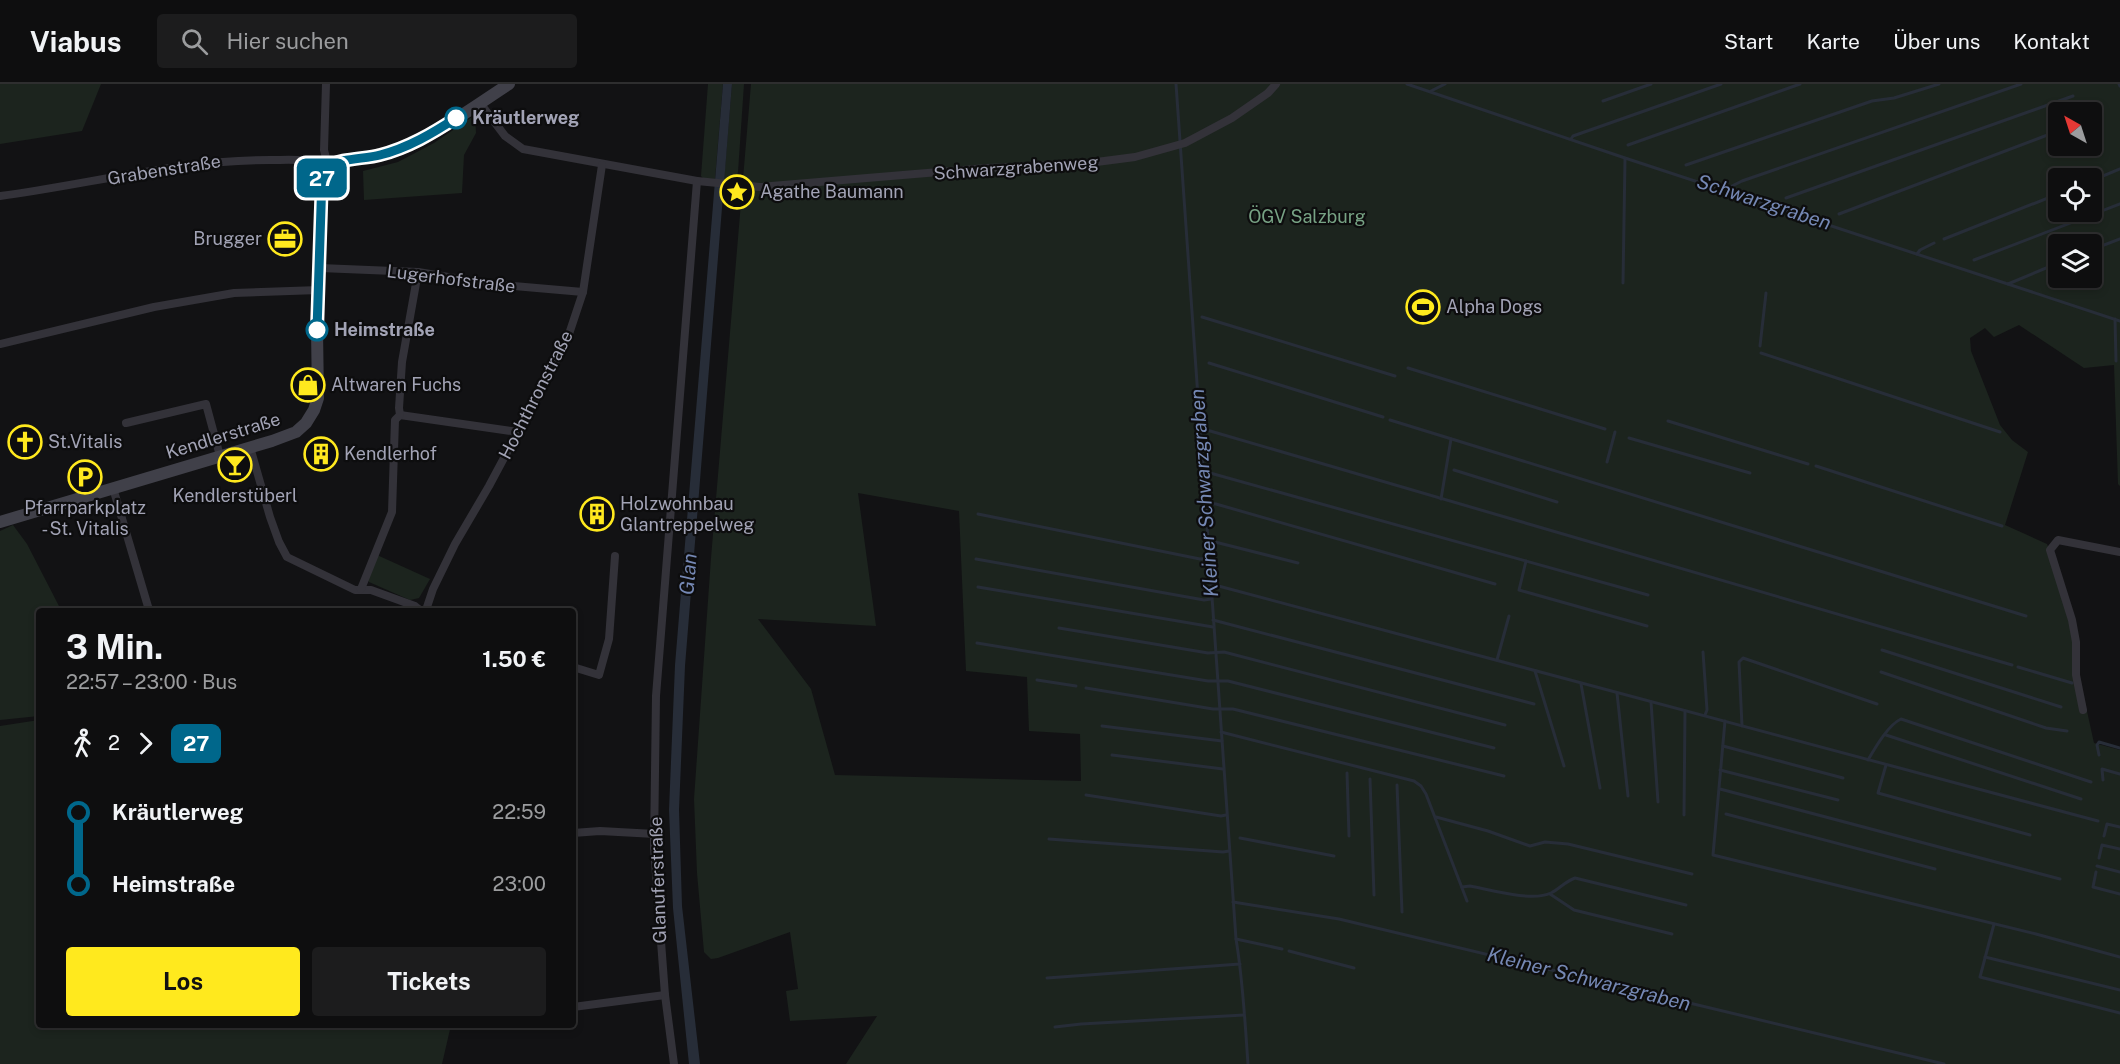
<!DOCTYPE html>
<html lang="de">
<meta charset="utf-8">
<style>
body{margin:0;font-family:"Public Sans",sans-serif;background:#1c1c1d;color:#f1f3f6;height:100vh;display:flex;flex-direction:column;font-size:22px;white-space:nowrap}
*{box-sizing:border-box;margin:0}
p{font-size:20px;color:#9b9c9e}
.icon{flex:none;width:33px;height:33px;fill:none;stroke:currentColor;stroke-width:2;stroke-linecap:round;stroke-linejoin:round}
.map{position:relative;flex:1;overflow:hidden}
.details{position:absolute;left:36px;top:524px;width:540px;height:420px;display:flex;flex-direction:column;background:#0e0e0f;border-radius:6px;box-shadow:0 3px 9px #0003,0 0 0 2px #2e2e2f}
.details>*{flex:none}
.badge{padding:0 12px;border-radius:9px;font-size:21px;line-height:39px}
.needle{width:39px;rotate:321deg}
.buttons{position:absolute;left:2048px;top:18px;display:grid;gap:12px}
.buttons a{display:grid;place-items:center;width:54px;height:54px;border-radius:6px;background:#0e0e0f;box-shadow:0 3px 9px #0003,0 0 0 2px #2e2e2f;font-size:30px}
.map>.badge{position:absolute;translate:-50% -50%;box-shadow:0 0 0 3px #fff}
.legs{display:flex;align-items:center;gap:9px;height:66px;padding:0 30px;font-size:20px}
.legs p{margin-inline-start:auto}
.head{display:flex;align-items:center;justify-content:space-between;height:102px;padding:0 30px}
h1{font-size:33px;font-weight:700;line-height:45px}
.cta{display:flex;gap:12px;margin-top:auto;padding:12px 30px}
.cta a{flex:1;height:69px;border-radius:6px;background:#ffe91e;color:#111;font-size:24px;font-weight:700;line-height:69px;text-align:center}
.cta a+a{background:#1c1c1d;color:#f1f3f6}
ul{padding:0 30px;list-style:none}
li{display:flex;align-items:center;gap:21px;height:72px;font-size:22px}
li i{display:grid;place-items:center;width:9px;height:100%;margin:0 8px;background:currentColor}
li i::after{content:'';width:15px;height:15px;margin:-8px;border:4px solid;border-radius:50%;background:#0e0e0f}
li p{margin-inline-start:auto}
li:first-child i{background:linear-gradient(#0000 50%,currentColor 0)}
li:last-child i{background:linear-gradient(currentColor 50%,#0000 0)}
header{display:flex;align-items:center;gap:36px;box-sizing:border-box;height:84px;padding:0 30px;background:#0e0e0f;border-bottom:2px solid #2e2e2f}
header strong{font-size:28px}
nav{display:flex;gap:33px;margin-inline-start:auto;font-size:21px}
.search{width:420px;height:54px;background:#1c1c1d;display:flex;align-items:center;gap:15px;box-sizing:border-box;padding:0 21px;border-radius:6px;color:#9b9c9e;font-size:22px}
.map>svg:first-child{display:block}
.green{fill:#1c241e;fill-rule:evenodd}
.water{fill:#272d38}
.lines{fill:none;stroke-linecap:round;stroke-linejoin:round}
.stream{stroke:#272d38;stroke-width:3}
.street{stroke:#333239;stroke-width:8}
.secondary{stroke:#404049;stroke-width:12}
.line-1-casing{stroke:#fff;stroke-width:14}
.line-1{stroke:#00678b;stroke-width:9}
.stop-1-dot{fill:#fff;stroke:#00678b;stroke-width:3}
.labels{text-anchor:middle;stroke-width:4.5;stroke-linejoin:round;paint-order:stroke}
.stop-label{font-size:18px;font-weight:bold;fill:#a2a3b5;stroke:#0d0d0e;text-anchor:start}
.street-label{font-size:18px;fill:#a2a3b5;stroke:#0d0d0e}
.poi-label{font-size:18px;fill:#a2a3b5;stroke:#0d0d0e;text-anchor:start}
.park-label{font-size:18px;fill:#77a284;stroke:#0d0d0e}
.water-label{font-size:20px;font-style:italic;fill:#7588b4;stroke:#0d0d0e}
</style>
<header>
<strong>Viabus</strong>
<div class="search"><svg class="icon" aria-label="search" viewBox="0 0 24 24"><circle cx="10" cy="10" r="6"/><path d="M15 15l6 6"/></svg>Hier suchen</div>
<nav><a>Start</a><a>Karte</a><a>Über uns</a><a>Kontakt</a></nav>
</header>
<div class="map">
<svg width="2120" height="980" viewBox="0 0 2120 980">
<rect width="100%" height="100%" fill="#121214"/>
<!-- green -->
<g class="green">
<polygon points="0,0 101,0 82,47 0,60"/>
<polygon points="708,0 723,0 715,95 703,94 701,92"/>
<polygon points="732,0 744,0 738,88 736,95 724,95"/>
<path d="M751,0H2120V402L2118,400L2114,281L2084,284L2019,241L1994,253L1985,244L1970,254L1971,267L2000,341L2012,356L2028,368L2005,441L2047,460L2062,497L2079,591L2094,659L2120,666V980H846L877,932L790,937L786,907L798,905L790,848L718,874L711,875L704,868L697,789L694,715L711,474ZM2058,28H2091V62H2058ZM2058,94H2091V128H2058ZM2058,160H2091V194H2058ZM858,409L959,427L966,587L1027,593L1029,647L1080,650L1081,697L835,691L811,605L758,535L876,542Z"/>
<polygon points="475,31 476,49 464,71 462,109 364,116 363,87 398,78 434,59"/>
<polygon points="13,441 27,460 61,526 39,526 39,632 0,636 0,447"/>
<polygon points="377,471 430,495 419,514 410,516 369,498 367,495"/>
<polygon points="39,636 39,940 451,941 442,980 0,980 0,642"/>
</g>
<!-- water -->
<polygon class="water" points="723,0 732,0 685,582 679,726 682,822 700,980 689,980 673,824 669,726 675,581"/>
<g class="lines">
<!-- stream -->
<g class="stream">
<path d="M1176,0L1236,855C1243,896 1245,939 1248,980"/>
<polyline points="1407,0 1625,74 2120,237"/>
<polyline points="2119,0 2120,2"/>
<polyline points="1431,7 1445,0"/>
<polyline points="1603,17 1651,0"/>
<polyline points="1571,55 1573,52 1721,0"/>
<polyline points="1628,61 1800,0"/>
<polyline points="1686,81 1872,17 1894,14 1939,0"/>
<polyline points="2091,97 2120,85"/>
<polyline points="1726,105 1742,97 2021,0"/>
<polyline points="1786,114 2073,12"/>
<polyline points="1839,130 2058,47"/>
<polyline points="1944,155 2058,110"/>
<polyline points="2091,166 2120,155"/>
<polyline points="1917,170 1920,166 1934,159"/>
<polyline points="1974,176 2120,120"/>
<polyline points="1623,199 1625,75"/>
<polyline points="2008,200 2058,179"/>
<polyline points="1202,233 1395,292"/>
<polyline points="2115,235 2116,277"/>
<polyline points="1760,262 1766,209"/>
<polyline points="1761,269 2000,348"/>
<polyline points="1209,279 1383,333"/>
<polyline points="1408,284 1605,345"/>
<polyline points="1390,336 2026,532"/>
<polyline points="1668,337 1808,380"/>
<polyline points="1200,344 2012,581"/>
<polyline points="1629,354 1750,389"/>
<polyline points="1607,378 1615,348"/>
<polyline points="1816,382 2002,442"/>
<polyline points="1454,386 1557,418"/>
<polyline points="1203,387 1648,511"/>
<polyline points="1441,415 1451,355"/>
<polyline points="1205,419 1216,420 1495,500"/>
<polyline points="978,430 1200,475 1209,474"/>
<polyline points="1208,459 1215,458 1298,479"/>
<polyline points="976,475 1204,516 1211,515"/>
<polyline points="1526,477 1519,506 1647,542"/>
<polyline points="1211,500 2098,737"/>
<polyline points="978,503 1213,543"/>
<polyline points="1213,536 1534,620"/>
<polyline points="1059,544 1208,569 1224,568 1505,641"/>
<polyline points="977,559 1208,597 1228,597 1494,664"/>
<polyline points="1882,566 2061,623"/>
<polyline points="1703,568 1707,626 1705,631"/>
<polyline points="1497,576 1509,532"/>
<polyline points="2018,583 2072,599"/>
<polyline points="1535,587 1564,682"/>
<polyline points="1881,588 2046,644 2067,647"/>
<polyline points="1037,596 1076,602"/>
<polyline points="1581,600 1600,704"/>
<polyline points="1086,604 1213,625 1233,625 1504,692"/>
<polyline points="1617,609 1628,712"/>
<polyline points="1651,618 1658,718"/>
<polyline points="1725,637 1713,771 2036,850 2120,873"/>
<polyline points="1102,642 1222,657"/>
<polyline points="1742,642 1739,578 1743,574 1877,620"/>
<polyline points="1221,648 1414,697 1421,702 1426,710 1467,817"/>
<polyline points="1886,651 2081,715"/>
<polyline points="1723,662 1843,694"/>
<polyline points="1112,671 1223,685"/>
<polyline points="2099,671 2097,661 2099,658 2120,664"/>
<path d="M1868,676C1875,664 1888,641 1901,635L2091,698"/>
<polyline points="1886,681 1878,709 2030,751"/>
<polyline points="1720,686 1838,716"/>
<polyline points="1347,689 1349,752"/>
<polyline points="1370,695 1374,811"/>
<polyline points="2103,696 2102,685 2120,690"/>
<polyline points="1397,701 1402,828"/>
<polyline points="1720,705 2060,795"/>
<polyline points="1086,711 1221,732 1226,731"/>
<polyline points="1726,730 1935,785"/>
<polyline points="1684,731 1685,627"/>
<polyline points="1436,733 1488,747 1530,762 1545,758 1568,760 1692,790"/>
<polyline points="2104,752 2107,740 2120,743"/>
<polyline points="1240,754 1334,772"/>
<polyline points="1049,755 1223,768 1229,767"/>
<polyline points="2099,774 2102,761 2120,765"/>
<polyline points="2097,782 2120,788"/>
<polyline points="2096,788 2093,803 2120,810"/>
<path d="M1462,803L1470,802C1491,806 1532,818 1551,809C1559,805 1566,797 1575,794L1686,821"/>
<polyline points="1550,810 1574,826 1672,850"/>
<polyline points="1233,818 1339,835 1944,980"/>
<polyline points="1994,840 1980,893 2120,929"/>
<polyline points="1236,855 1282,865"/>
<polyline points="1289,867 1354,884"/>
<polyline points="1985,873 2120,906"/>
<polyline points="1047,894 1240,880"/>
<polyline points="1055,943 1081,940 1244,931"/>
</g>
<!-- street -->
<g class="street">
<polyline points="326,0 324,66 328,82"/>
<polyline points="480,19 505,52 523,65 697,97 760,103 987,84 1081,80 1135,73 1185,59 1232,34 1268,9 1276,0"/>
<path d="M0,112C90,100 178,76 270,76C290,76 309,74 328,82"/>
<polyline points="320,184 418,188 491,200 583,208"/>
<polyline points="0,260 154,223 234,209 319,206"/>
<polyline points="400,331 518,348"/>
<polyline points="126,339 206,320 220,372"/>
<polyline points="250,363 270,433 279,458 287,473 355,506 371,506 415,522 420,526"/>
<polyline points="113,404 149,526"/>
<polyline points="361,505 392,428 395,336 400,331 399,324 402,278 418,188"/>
<polyline points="426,526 433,505 455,460 489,402 567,256 583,208 602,81"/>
<polyline points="573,583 599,591 609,555 615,472"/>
<polyline points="2083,626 2076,591 2076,558 2072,536 2050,466 2058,456 2120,468"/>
<polyline points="573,749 600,747 655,750"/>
<polyline points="573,923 665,911"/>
<polyline points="674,980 665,911 654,764 656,612 697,97"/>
</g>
<!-- secondary -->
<path class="secondary" d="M0,438L272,357L296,348L306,339L314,326L318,314L317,246L323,89C334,72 365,76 383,70C429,57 469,26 509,0"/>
</g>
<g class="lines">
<defs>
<path id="line-1" d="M317,246L322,93C323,88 325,84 329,82C341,74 366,75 380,71C408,64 433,49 456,34"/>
</defs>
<!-- line-1 casing -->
<use href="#line-1" class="line-1-casing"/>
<!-- line-1 -->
<use href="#line-1" class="line-1"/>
</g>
<!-- icons -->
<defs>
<symbol id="sight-ring" viewBox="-11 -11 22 22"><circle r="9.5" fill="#0d0d0e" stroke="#ffe91e" stroke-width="1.5"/><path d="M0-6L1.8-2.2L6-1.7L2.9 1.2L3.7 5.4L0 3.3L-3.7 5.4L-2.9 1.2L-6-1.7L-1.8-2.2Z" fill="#ffe91e"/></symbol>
<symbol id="office-ring" viewBox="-11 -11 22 22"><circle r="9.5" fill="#0d0d0e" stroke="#ffe91e" stroke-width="1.5"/><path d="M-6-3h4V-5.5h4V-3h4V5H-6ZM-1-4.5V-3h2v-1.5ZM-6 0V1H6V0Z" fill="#ffe91e"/></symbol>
<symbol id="stadium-ring" viewBox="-11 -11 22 22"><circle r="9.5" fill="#0d0d0e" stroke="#ffe91e" stroke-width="1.5"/><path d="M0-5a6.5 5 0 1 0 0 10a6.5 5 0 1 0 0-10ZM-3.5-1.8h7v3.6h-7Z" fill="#ffe91e"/></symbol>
<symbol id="shop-ring" viewBox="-11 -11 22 22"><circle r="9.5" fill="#0d0d0e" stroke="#ffe91e" stroke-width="1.5"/><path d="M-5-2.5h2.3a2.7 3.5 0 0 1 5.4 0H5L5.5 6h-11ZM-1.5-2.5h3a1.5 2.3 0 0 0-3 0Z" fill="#ffe91e"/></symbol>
<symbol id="church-ring" viewBox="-11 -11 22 22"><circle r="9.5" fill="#0d0d0e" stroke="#ffe91e" stroke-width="1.5"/><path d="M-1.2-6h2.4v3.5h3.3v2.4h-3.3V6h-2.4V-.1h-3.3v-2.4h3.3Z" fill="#ffe91e"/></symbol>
<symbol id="building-ring" viewBox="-11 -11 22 22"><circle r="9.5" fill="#0d0d0e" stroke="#ffe91e" stroke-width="1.5"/><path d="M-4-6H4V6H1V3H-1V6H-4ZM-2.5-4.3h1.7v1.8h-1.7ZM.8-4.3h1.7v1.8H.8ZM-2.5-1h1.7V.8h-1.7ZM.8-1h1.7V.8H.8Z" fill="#ffe91e"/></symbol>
<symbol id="bar-ring" viewBox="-11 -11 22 22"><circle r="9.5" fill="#0d0d0e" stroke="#ffe91e" stroke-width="1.5"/><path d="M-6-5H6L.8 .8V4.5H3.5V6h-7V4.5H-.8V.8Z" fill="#ffe91e"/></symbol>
<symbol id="parking-ring" viewBox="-11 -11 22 22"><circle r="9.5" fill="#0d0d0e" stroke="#ffe91e" stroke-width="1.5"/><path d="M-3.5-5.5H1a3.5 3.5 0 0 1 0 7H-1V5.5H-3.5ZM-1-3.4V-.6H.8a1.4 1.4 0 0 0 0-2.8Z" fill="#ffe91e"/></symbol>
</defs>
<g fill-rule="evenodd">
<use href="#sight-ring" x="718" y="89" width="38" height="38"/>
<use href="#office-ring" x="266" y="136" width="38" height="38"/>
<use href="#stadium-ring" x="1404" y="204" width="38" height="38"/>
<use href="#shop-ring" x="289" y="282" width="38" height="38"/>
<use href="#church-ring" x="6" y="339" width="38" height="38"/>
<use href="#building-ring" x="302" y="351" width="38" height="38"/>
<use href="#bar-ring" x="216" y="362" width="38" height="38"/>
<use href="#parking-ring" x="66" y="374" width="38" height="38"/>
<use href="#building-ring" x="578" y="411" width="38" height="38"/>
</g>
<!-- markers -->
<g class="stop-1-dot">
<circle cx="456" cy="34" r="10"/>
<circle cx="317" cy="246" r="10"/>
</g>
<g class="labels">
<!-- stop labels -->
<g class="stop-label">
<text x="472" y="40">Kräutlerweg</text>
<text x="334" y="252">Heimstraße</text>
</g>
<!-- street labels -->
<g class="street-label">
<text transform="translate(1016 84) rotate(-4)" y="6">Schwarzgrabenweg</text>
<text transform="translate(164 86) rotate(-9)" y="6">Grabenstraße</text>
<text transform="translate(451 195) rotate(7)" y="6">Lugerhofstraße</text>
<text transform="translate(536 311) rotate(-63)" y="6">Hochthronstraße</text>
<text transform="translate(223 352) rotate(-17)" y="6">Kendlerstraße</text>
<text transform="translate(658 796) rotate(-92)" y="6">Glanuferstraße</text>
</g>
<!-- poi labels -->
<g class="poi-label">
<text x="760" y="114">Agathe Baumann</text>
<text x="262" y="161" text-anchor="end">Brugger</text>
<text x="1446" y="229">Alpha Dogs</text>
<text x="331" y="307">Altwaren Fuchs</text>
<text x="48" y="364">St.Vitalis</text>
<text x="344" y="376">Kendlerhof</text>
<text x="235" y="418" text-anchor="middle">Kendlerstüberl</text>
<text x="620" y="426">Holzwohnbau<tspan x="620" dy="21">Glantreppelweg</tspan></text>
<text x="85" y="430" text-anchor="middle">Pfarrparkplatz<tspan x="85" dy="21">- St. Vitalis</tspan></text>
</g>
<!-- park labels -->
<g class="park-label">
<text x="1307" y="139">ÖGV Salzburg</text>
</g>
<!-- water labels -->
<g class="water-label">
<text transform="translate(1764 118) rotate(18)" y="7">Schwarzgraben</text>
<text transform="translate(1204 409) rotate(-94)" y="7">Kleiner Schwarzgraben</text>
<text transform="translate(688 490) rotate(-85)" y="7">Glan</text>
<text transform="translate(1589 895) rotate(14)" y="7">Kleiner Schwarzgraben</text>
</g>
</g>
</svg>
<div class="buttons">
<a><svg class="needle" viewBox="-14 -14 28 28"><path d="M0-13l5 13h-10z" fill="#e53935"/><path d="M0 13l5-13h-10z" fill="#9b9c9e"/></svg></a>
<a><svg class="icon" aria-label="locate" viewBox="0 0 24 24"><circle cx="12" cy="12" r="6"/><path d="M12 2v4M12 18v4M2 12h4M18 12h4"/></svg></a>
<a><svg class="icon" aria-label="layers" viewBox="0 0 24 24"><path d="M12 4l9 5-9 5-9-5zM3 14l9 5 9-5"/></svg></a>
</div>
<b class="badge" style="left:322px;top:94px;background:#00678b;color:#fff">27</b>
<section class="details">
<div class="head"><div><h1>3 Min.</h1><p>22:57 – 23:00 · Bus</p></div><b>1.50 €</b></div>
<div class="legs"><svg class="icon" aria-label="walk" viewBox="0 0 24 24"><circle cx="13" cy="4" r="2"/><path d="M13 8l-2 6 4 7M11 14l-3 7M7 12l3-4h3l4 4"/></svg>2<svg class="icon" aria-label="forward" viewBox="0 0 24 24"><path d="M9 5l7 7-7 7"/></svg><b class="badge" style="background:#00678b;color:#fff">27</b></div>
<ul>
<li><i style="color:#00678b"></i><b>Kräutlerweg</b><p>22:59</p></li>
<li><i style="color:#00678b"></i><b>Heimstraße</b><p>23:00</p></li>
</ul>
<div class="cta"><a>Los</a><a>Tickets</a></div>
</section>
</div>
